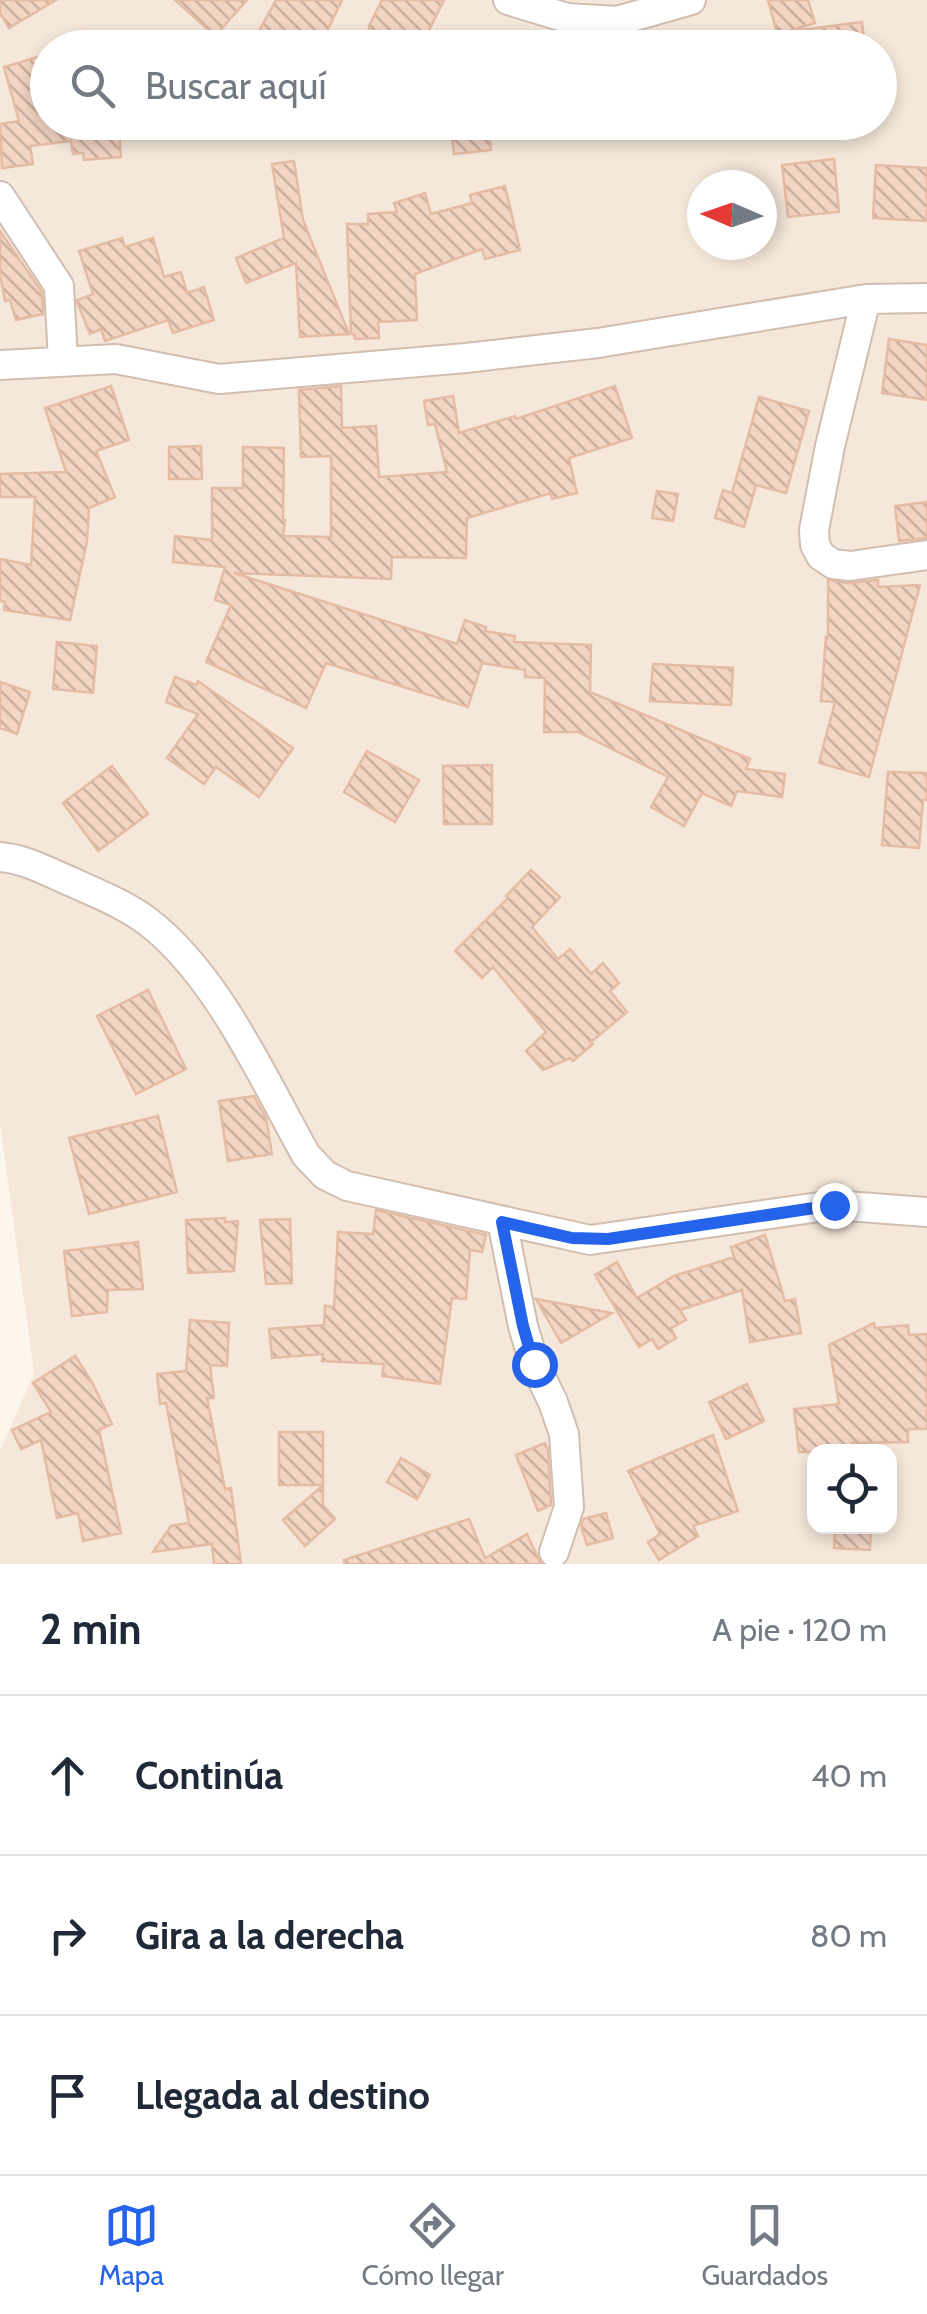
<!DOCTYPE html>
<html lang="es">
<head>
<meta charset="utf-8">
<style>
	:root { --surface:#fff; --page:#f2f2f3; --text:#1f2937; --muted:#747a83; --line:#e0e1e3; --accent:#2563eb }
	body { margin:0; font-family:Cabin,sans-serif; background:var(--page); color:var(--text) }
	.controls { position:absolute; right:30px; bottom:30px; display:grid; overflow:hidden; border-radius:20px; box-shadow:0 5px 15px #0003 }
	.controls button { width:90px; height:90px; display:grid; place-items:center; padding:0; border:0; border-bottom:2px solid var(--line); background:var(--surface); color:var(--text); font:50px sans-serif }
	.compass { position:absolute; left:687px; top:170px; width:90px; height:90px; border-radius:50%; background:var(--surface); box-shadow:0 5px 15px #0003; rotate:272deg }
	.stop { position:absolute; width:30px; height:30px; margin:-22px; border:8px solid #2563eb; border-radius:50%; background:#fff }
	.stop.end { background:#2563eb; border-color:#fff; box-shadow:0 2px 10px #0008 }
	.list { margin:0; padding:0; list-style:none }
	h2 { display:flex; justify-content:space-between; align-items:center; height:130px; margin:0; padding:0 40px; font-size:42px }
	h2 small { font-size:32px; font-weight:400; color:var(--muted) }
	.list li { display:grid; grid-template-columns:65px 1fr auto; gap:30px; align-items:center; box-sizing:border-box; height:160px; padding:0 40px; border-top:2px solid var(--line) }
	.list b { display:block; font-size:38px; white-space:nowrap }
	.list em { font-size:32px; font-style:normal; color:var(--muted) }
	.icon { flex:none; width:55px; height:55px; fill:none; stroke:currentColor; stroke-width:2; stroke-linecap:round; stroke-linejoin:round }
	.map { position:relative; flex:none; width:927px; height:1564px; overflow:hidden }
	.search { position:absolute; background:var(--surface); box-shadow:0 5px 15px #0003; left:30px; right:30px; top:30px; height:110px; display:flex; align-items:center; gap:25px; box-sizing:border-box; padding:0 35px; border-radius:55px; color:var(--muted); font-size:38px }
	.sheet { height:610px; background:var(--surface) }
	nav { display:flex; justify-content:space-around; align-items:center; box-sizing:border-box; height:140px; border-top:2px solid var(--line); background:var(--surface); font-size:28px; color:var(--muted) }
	nav a { display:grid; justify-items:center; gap:5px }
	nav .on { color:var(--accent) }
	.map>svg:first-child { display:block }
</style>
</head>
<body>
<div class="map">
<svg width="927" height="1564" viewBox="0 0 927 1564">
	<defs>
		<pattern id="building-back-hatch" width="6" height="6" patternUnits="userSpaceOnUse" patternTransform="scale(2.5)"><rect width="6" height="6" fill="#f3d5c3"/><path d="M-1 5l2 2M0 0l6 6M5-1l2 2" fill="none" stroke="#cab0a1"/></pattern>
	</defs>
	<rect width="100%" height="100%" fill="#fdf6ec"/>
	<path fill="#f5e8da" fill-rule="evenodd" d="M 0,0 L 927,0 L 927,1564 L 0,1564 L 0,1451 L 34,1373 L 0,1124 ZM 48,48 L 880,48 L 880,122 L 48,122 ZM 702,185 L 762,185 L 762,245 L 702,245 ZM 814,1452 L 890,1452 L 890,1526 L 814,1526 Z"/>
	<path fill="url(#building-back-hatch)" stroke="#e6bba3" stroke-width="2.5" d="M 0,0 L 56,0 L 9,28 L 0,13 Z
		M 175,0 L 247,0 L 215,36 Z
		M 276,0 L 342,0 L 319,48 L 250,48 Z
		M 382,0 L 444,0 L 420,48 L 369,48 L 369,26 Z
		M 768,0 L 808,0 L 815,23 L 786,32 L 862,22 L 865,48 L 768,48 L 767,34 L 777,33 Z
		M 48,54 L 48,122 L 118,122 L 121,157 L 84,160 L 83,153 L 73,154 L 71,141 L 30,146 L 33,164 L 2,168 L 0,124 L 19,121 L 4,67 Z
		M 488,124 L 491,150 L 454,154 L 451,128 Z
		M 834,159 L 839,212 L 788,217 L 782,165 Z
		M 294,161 L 303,220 L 349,334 L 300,337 L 296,263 L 246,283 L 236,258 L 284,238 L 272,164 Z
		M 876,165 L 927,168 L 927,221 L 873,218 Z
		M 505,186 L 520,250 L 485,259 L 482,249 L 415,274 L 417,320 L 378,322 L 379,338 L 355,339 L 354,334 L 351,334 L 347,224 L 368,224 L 368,214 L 397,212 L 394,203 L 425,193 L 431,214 L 472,203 L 470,195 Z
		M 0,231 L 42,292 L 43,314 L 16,320 L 10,300 L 5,301 L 0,275 Z
		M 122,238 L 125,247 L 153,238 L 164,277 L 181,272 L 187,293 L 204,287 L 214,320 L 173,333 L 168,320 L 105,341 L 101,329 L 90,334 L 77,302 L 77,300 L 93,294 L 79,251 Z
		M 889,339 L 927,345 L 927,400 L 882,393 Z
		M 111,386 L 129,440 L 96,451 L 115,497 L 89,508 L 87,541 L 70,620 L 4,610 L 5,602 L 0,601 L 0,559 L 31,565 L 35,497 L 0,497 L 0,474 L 66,472 L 45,408 Z
		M 341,386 L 342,428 L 376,426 L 379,477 L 447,472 L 435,424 L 428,425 L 424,401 L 453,396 L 459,433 L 515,416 L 516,419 L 615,386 L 632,438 L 569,458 L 577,493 L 552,499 L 551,493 L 467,518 L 466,558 L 392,557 L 391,579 L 234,573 L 457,644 L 465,620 L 486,627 L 485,631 L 515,636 L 514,642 L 591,645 L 590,692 L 750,759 L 746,769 L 785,774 L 782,797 L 737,791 L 731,806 L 702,793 L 684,826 L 651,807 L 668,777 L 578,732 L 544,732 L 545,678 L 525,677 L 525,670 L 482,663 L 468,707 L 326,663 L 306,708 L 206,662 L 231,605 L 215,600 L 225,567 L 173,562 L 175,536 L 212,540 L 212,488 L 243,488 L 243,447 L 284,448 L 283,519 L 285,520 L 283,536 L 331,537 L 331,456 L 301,457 L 299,390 Z
		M 759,397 L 809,411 L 786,493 L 756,485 L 744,527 L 715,518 L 723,490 L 732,493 Z
		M 201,446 L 202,479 L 169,479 L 169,447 Z
		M 657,491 L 678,494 L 673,521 L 652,518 Z
		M 927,502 L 927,538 L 899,541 L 895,506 Z
		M 828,580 L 848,583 L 878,580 L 878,587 L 920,585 L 869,777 L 819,763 L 835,702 L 821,701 L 826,637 L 828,638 Z
		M 57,642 L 97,646 L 93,693 L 53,689 Z
		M 653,664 L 733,668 L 731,705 L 650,701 Z
		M 175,677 L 196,685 L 198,681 L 293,748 L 259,797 L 216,767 L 204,784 L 167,758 L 198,714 L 166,702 Z
		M 0,682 L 30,692 L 17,734 L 0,728 Z
		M 367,751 L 419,780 L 395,822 L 344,792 Z
		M 492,765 L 492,824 L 444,824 L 443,766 Z
		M 112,766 L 148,814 L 98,851 L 63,803 Z
		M 888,772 L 927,773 L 927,800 L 923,800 L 919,848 L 882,845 Z
		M 531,870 L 560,897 L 532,927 L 558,959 L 570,949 L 591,974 L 603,963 L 619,983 L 610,991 L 627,1012 L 591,1042 L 593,1044 L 573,1061 L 570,1058 L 543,1070 L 526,1051 L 546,1032 L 493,967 L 482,978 L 455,951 L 508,898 L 506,896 Z
		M 148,990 L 186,1069 L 136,1094 L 97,1016 Z
		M 254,1096 L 266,1118 L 272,1154 L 228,1161 L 219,1101 Z
		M 158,1116 L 177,1192 L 89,1214 L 69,1138 Z
		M 376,1210 L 486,1235 L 482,1252 L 470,1250 L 466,1299 L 452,1298 L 440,1384 L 382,1376 L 384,1364 L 322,1361 L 323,1354 L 272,1358 L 269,1329 L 324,1325 L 325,1306 L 334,1307 L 338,1232 L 373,1234 Z
		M 225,1218 L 225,1222 L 238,1221 L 234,1271 L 188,1273 L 186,1220 Z
		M 290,1219 L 292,1283 L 266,1284 L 260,1220 Z
		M 765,1235 L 785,1301 L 795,1299 L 801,1333 L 750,1342 L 742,1290 L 680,1310 L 686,1320 L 671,1328 L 676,1338 L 658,1349 L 652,1339 L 639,1347 L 595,1275 L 617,1262 L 637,1298 L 674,1276 L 734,1257 L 731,1247 Z
		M 138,1242 L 143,1289 L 108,1290 L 107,1312 L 72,1316 L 64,1251 Z
		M 536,1299 L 612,1313 L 561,1343 Z
		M 190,1320 L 229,1323 L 227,1366 L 210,1365 L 214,1398 L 207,1398 L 225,1489 L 231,1488 L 241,1564 L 214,1564 L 212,1544 L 153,1552 L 171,1526 L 189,1523 L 166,1403 L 160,1404 L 157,1374 L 186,1371 Z
		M 874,1323 L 875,1328 L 908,1325 L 909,1335 L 927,1334 L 927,1429 L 908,1429 L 908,1442 L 852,1443 L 856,1452 L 799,1452 L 794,1409 L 839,1404 L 829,1345 Z
		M 75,1356 L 92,1382 L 112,1424 L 99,1430 L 121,1533 L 83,1541 L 78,1513 L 57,1518 L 41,1440 L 21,1449 L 12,1430 L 51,1412 L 33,1383 Z
		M 747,1384 L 764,1421 L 726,1439 L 709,1402 Z
		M 279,1432 L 323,1432 L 323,1485 L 279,1485 Z
		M 713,1435 L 738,1511 L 693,1526 L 698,1536 L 659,1560 L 648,1542 L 660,1534 L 628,1471 Z
		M 545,1443 L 548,1450 L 551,1505 L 538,1511 L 516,1455 Z
		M 401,1458 L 430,1475 L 417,1499 L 387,1482 Z
		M 323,1485 L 323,1505 L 335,1519 L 305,1546 L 283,1520 Z
		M 606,1513 L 613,1538 L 587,1545 L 581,1526 L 583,1519 Z
		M 469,1519 L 485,1558 L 527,1534 L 541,1564 L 345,1564 L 344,1560 Z
		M 835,1526 L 871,1526 L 870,1550 L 834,1548 Z"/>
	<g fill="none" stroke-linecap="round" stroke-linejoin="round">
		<g stroke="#d1beb0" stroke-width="32">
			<path id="street" d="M 508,0 L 567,18 L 617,21 L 691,0
				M 0,196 L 59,286 L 63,361
				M 866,299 L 830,446 L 814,530 L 815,545 L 821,556 L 833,564 L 850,566 L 927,555
				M 0,365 L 116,359 L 219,379 L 466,358 L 598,343 L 866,299 L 927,298
				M 0,857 C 26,859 48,872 72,882 C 98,894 124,904 147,921 C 217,974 264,1080 306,1155 L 325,1175 L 347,1186 L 590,1240 L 833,1205 L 927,1212
				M 502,1221 L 523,1326 L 534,1363 L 553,1402 L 564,1434 L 569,1507 L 554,1552"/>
		</g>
		<use href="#street" stroke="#fff" stroke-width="28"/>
	</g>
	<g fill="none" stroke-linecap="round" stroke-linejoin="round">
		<path stroke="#2563eb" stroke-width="12" d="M 534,1364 L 523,1326 L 502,1222 L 572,1238 L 608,1239 L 834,1205"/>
	</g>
</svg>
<div class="controls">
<button><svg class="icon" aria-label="locate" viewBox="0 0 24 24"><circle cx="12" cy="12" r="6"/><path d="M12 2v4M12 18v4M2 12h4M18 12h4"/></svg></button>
</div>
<svg class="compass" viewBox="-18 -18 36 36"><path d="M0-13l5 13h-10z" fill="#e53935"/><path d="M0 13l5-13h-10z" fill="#747a83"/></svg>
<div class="stop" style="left:534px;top:1364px"></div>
<div class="stop end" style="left:834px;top:1205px"></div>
<div class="search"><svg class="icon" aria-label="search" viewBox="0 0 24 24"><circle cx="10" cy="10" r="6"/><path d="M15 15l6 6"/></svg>Buscar aquí</div>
</div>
<section class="sheet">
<h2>2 min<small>A pie · 120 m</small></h2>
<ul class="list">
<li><svg class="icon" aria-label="ahead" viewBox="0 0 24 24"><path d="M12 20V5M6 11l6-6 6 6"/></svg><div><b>Continúa</b></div><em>40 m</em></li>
<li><svg class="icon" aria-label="right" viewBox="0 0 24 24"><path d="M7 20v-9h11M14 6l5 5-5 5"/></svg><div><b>Gira a la derecha</b></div><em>80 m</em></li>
<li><svg class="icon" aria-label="arrive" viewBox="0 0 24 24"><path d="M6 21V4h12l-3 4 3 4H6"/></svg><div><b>Llegada al destino</b></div></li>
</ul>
</section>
<nav>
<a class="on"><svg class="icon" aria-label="map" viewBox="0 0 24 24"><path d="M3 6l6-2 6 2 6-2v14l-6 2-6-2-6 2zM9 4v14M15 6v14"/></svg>Mapa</a>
<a><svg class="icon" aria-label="directions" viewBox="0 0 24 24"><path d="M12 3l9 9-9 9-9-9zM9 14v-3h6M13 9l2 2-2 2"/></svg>Cómo llegar</a>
<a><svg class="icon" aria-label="saved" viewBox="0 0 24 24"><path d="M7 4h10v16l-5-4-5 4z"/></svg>Guardados</a>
</nav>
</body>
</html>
